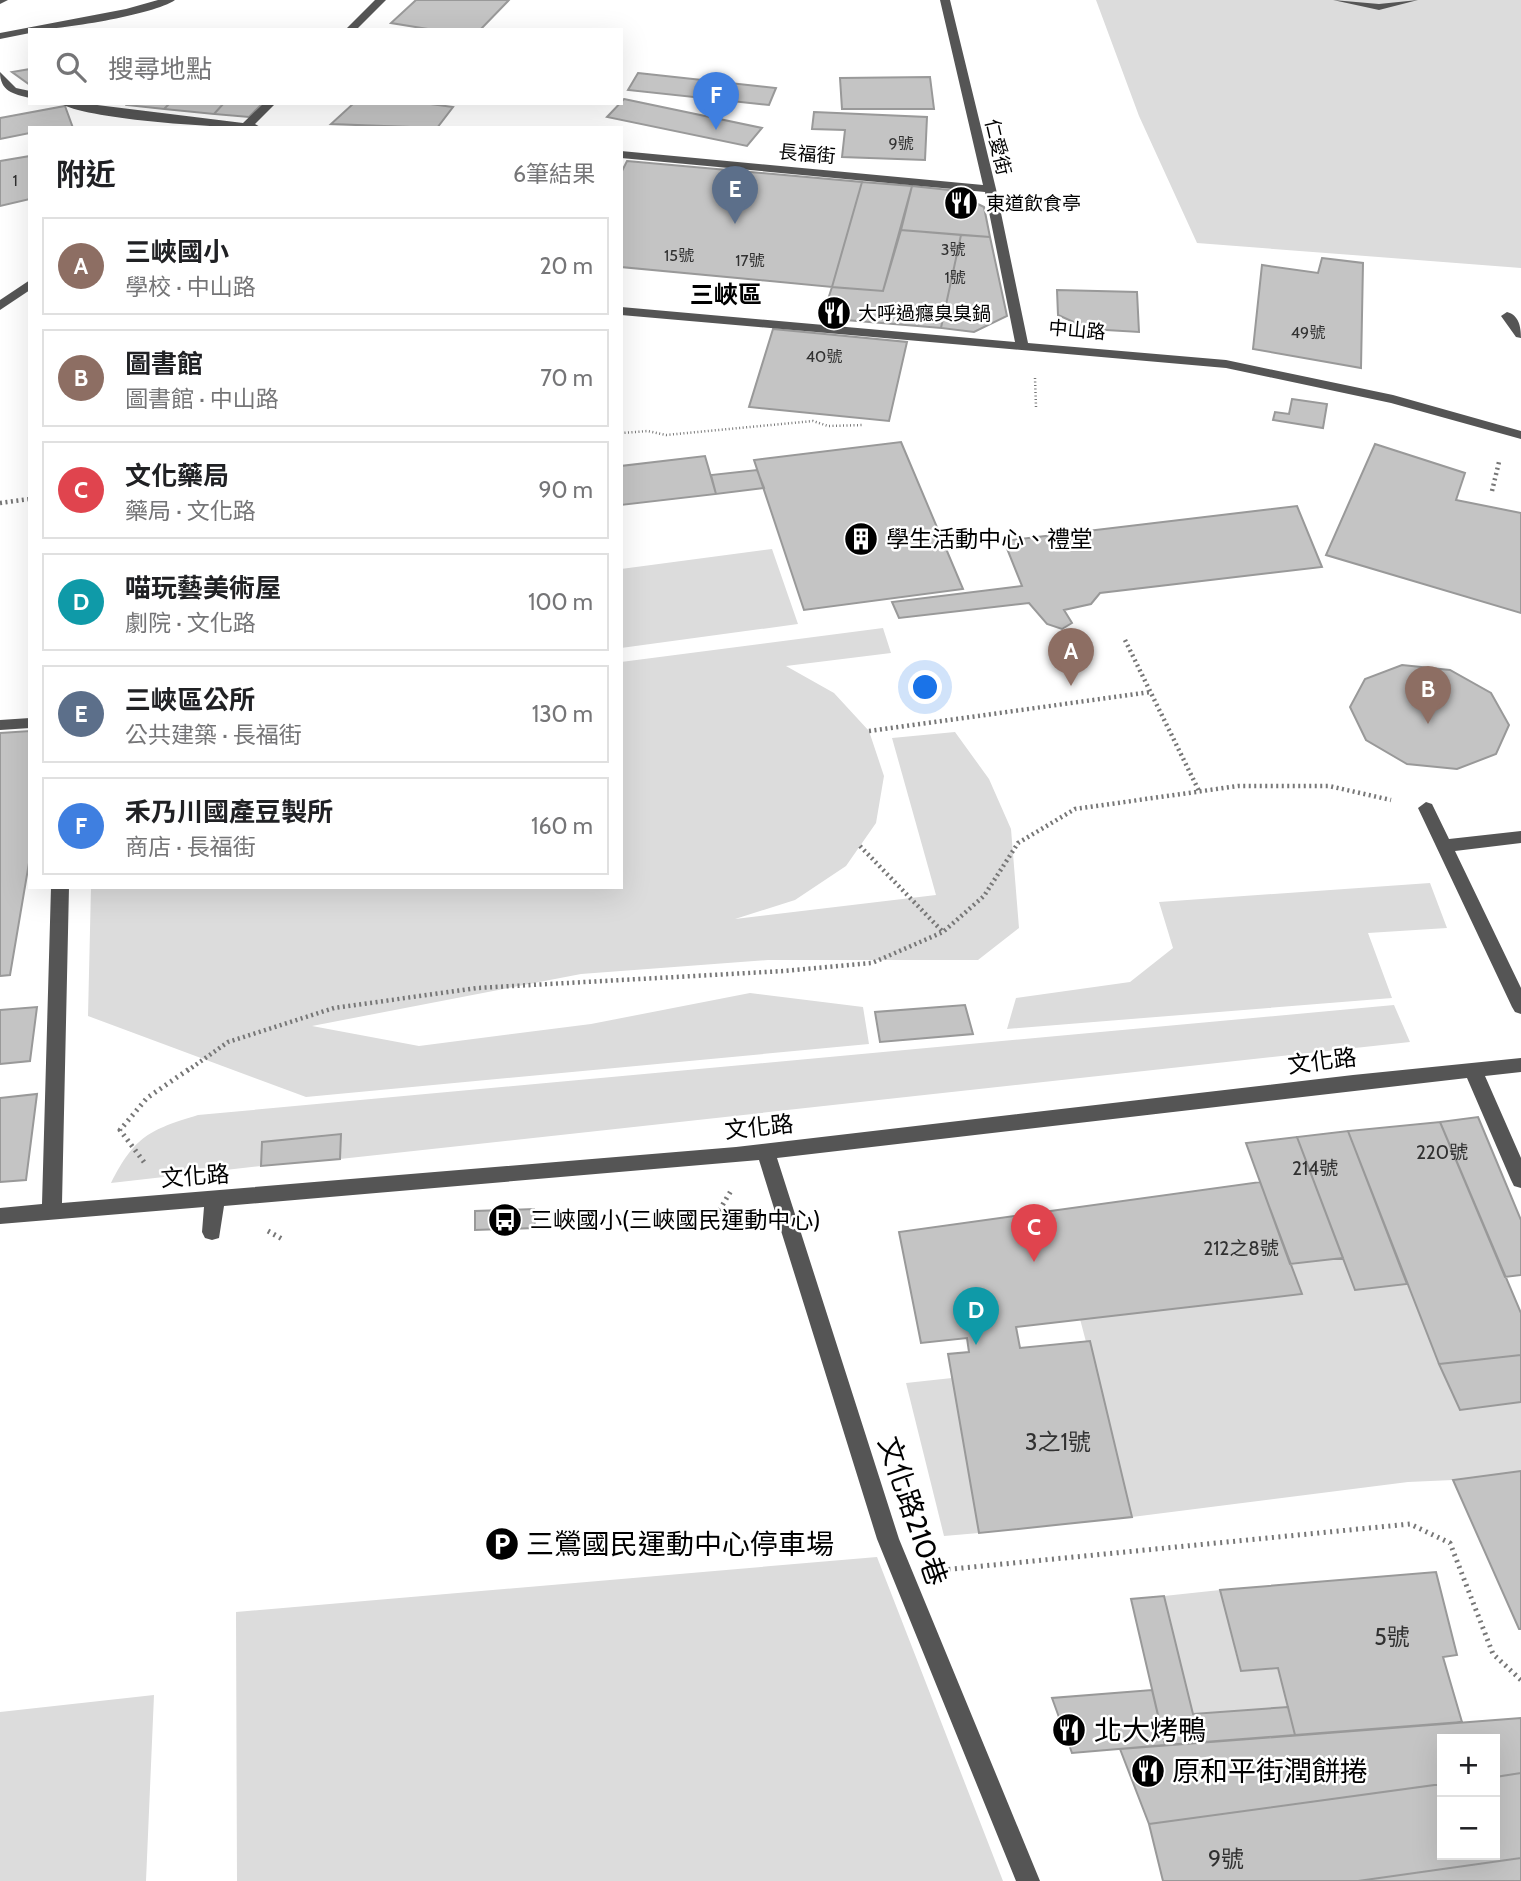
<!DOCTYPE html>
<html lang="zh-TW">
<head>
<meta charset="utf-8">
<style>
	:root { --surface:#fff; --page:#f6f6f6; --text:#202124; --muted:#757577; --line:#e0e0e0; --accent:#000 }
	body { margin:0; font-family:Cabin,"Noto Sans TC",sans-serif; background:var(--page); color:var(--text) }
	.controls { position:absolute; right:21px; bottom:21px; display:grid; overflow:hidden; border-radius:0px; box-shadow:0 7px 28px #0002 }
	.controls button { width:63px; height:63px; display:grid; place-items:center; padding:0; border:0; border-bottom:2px solid var(--line); background:var(--surface); color:var(--text); font:35px sans-serif }
	.you { position:absolute; left:926px; top:688px; width:24px; height:24px; margin:-18px; border:5px solid #fff; border-radius:50%; background:#1a73e8; box-shadow:0 0 0 10px #1a73e833 }
	.badge { display:grid; place-items:center; width:46px; height:46px; border-radius:50%; background:var(--accent); color:#fff; font-size:23px; font-weight:700 }
	.pin { position:absolute; translate:-50% -58px; filter:drop-shadow(0 2px 4px #0008) }
	.pin::after { content:''; position:absolute; top:37px; width:24px; height:21px; background:inherit; clip-path:polygon(0 0,100% 0,50% 100%) }
	.list { margin:0; padding:0; list-style:none }
	h2 { display:flex; justify-content:space-between; align-items:center; height:91px; margin:0; padding:0 28px; font-size:30px }
	h2 small { font-size:23px; font-weight:400; color:var(--muted) }
	.list li { display:grid; grid-template-columns:46px 1fr auto; gap:21px; align-items:center; box-sizing:border-box; height:98px; margin:0 14px 14px; padding:0 14px; border:2px solid var(--line); border-radius:0px }
	.list b { display:block; font-size:26px; white-space:nowrap }
	.list p { margin:0; font-size:23px; white-space:nowrap; color:var(--muted) }
	.list em { font-size:23px; font-style:normal; color:var(--muted) }
	.icon { flex:none; width:38px; height:38px; fill:none; stroke:currentColor; stroke-width:2; stroke-linecap:round; stroke-linejoin:round }
	.map { position:relative; flex:none; width:1521px; height:1881px; overflow:hidden }
	.search { position:absolute; background:var(--surface); box-shadow:0 7px 28px #0002; left:28px; top:28px; width:595px; height:77px; display:flex; align-items:center; gap:18px; box-sizing:border-box; padding:0 24px; border-radius:0px; color:var(--muted); font-size:26px }
	.panel { position:absolute; background:var(--surface); box-shadow:0 7px 28px #0002; left:28px; top:126px; width:595px; height:763px; border-radius:0px }
	.map>svg:first-child { display:block }
</style>
</head>
<body>
<div class="map">
<svg width="1521" height="1881" viewBox="0 0 1521 1881">
	<rect width="100%" height="100%" fill="#fff"/>
	<path fill="#dcdcdc" d="M 1096,0 L 1521,0 L 1521,268 L 1197,243 L 1139,116 Z
		M 772,549 L 798,624 L 621,648 L 621,569 Z
		M 883,628 L 891,653 L 786,666 L 834,693 L 869,731 L 884,776 L 876,823 L 846,866 L 795,900 L 735,919 L 936,895 L 892,738 L 955,732 L 989,779 L 1011,829 L 1019,928 L 978,960 L 768,960 L 581,974 L 312,1026 L 419,1046 L 591,1024 L 750,993 L 863,1007 L 869,1044 L 306,1097 L 88,1016 L 91,887 L 621,887 L 621,662 Z
		M 1430,883 L 1447,928 L 1368,933 L 1392,998 L 1007,1029 L 1016,998 L 1130,982 L 1173,948 L 1159,902 Z
		M 1394,1005 L 1410,1042 L 340,1159 L 341,1135 L 261,1166 L 111,1183 C 135,1136 149,1130 198,1115 Z
		M 1343,1258 L 1355,1290 L 1407,1284 L 1460,1410 L 1521,1402 L 1521,1471 L 1453,1480 L 1408,1482 L 1132,1517 L 1080,1319 L 1290,1264 Z
		M 952,1378 L 979,1533 L 944,1536 L 906,1383 Z
		M 877,1557 L 1003,1881 L 237,1881 L 236,1612 Z
		M 1220,1590 L 1240,1670 L 1278,1668 L 1288,1707 L 1193,1714 L 1164,1596 Z
		M 154,1695 L 146,1881 L 0,1881 L 0,1712 Z"/>
	<path fill="#c4c4c4" stroke="#999" stroke-width="2" d="M 416,0 L 509,0 L 480,30 L 434,30 L 391,23 Z
		M 30,69 L 30,85 L 12,72 Z
		M 638,73 L 776,88 L 769,105 L 628,90 Z
		M 930,77 L 934,109 L 842,109 L 840,78 Z
		M 624,99 L 762,128 L 747,146 L 607,117 Z
		M 129,103 L 170,103 L 164,109 L 127,105 Z
		M 170,103 L 224,103 L 214,114 L 164,109 Z
		M 224,103 L 263,103 L 249,117 L 214,114 Z
		M 354,103 L 423,103 L 453,107 L 437,128 L 331,124 Z
		M 65,106 L 73,128 L 30,128 L 30,133 L 0,139 L 0,118 Z
		M 814,112 L 927,117 L 925,160 L 842,157 L 845,130 L 812,129 Z
		M 30,156 L 30,199 L 0,206 L 0,161 Z
		M 627,161 L 862,182 L 832,287 L 621,267 L 621,173 Z
		M 862,182 L 912,186 L 883,291 L 832,287 Z
		M 912,186 L 949,190 L 984,207 L 990,237 L 901,230 Z
		M 901,230 L 961,235 L 941,328 L 822,318 L 832,287 L 883,291 Z
		M 961,235 L 990,237 L 1007,316 L 974,332 L 941,328 Z
		M 1322,258 L 1363,263 L 1361,368 L 1253,349 L 1262,265 L 1318,273 Z
		M 1057,290 L 1137,292 L 1139,332 L 1089,329 L 1058,315 Z
		M 773,329 L 907,342 L 889,421 L 749,407 Z
		M 1292,399 L 1327,404 L 1323,428 L 1273,420 L 1275,412 L 1289,414 Z
		M 901,442 L 963,589 L 804,610 L 754,460 Z
		M 1375,444 L 1465,473 L 1456,500 L 1521,513 L 1521,613 L 1326,555 Z
		M 705,456 L 716,494 L 621,505 L 621,466 Z
		M 757,470 L 764,488 L 716,494 L 711,475 Z
		M 1297,506 L 1322,567 L 1100,593 L 1091,604 L 1064,610 L 1072,623 L 1062,629 L 1047,624 L 1029,603 L 899,618 L 892,602 L 1022,586 L 1004,541 Z
		M 1402,665 L 1450,670 L 1491,693 L 1509,725 L 1496,754 L 1457,769 L 1407,764 L 1366,740 L 1350,707 L 1365,679 Z
		M 30,731 L 30,857 L 10,975 L 0,976 L 0,733 Z
		M 965,1005 L 973,1034 L 880,1042 L 875,1012 Z
		M 37,1007 L 30,1061 L 0,1064 L 0,1010 Z
		M 37,1094 L 26,1180 L 0,1182 L 0,1098 Z
		M 1478,1117 L 1521,1220 L 1521,1275 L 1505,1277 L 1440,1122 Z
		M 1440,1122 L 1521,1313 L 1521,1355 L 1439,1364 L 1348,1131 Z
		M 1348,1131 L 1407,1284 L 1355,1290 L 1297,1137 Z
		M 341,1134 L 340,1159 L 261,1166 L 262,1142 Z
		M 1297,1137 L 1343,1258 L 1290,1264 L 1246,1143 Z
		M 1260,1182 L 1302,1294 L 1016,1327 L 1020,1348 L 1090,1341 L 1132,1517 L 979,1533 L 948,1354 L 969,1352 L 967,1338 L 921,1343 L 899,1232 Z
		M 534,1209 L 535,1228 L 475,1230 L 475,1211 Z
		M 1521,1355 L 1521,1402 L 1460,1410 L 1439,1364 Z
		M 1521,1471 L 1521,1629 L 1519,1629 L 1453,1480 Z
		M 1436,1572 L 1457,1655 L 1443,1657 L 1462,1722 L 1295,1735 L 1278,1668 L 1241,1671 L 1220,1590 Z
		M 1164,1596 L 1193,1714 L 1288,1707 L 1295,1735 L 1165,1745 L 1131,1599 Z
		M 1152,1690 L 1165,1745 L 1072,1753 L 1052,1698 Z
		M 1521,1718 L 1521,1773 L 1495,1777 L 1495,1739 L 1442,1739 L 1442,1784 L 1149,1824 L 1120,1749 Z
		M 1521,1773 L 1521,1858 L 1358,1881 L 1163,1881 L 1149,1824 L 1442,1784 L 1442,1855 L 1495,1855 L 1495,1777 Z
		M 1521,1858 L 1521,1881 L 1358,1881 Z"/>
	<g fill="none" stroke-linecap="round" stroke-linejoin="round">
		<path stroke="#777" stroke-width="2.5" stroke-dasharray="1 2.5" stroke-linecap="butt" d="M 1035,378 L 1036,407
			M 621,433 L 648,431 L 666,435 L 813,421 L 828,426 L 864,425"/>
		<path stroke="#777" stroke-width="4.5" stroke-dasharray="2 3.5" stroke-linecap="butt" d="M 1492,491 L 1499,462
			M 0,503 L 30,499
			M 1125,640 L 1199,791
			M 869,731 L 1151,692
			M 860,846 L 943,932
			M 187,1071 L 228,1042 L 334,1008 L 477,988 L 784,971 L 872,963 L 943,932 L 984,896 L 1018,843 L 1075,809 L 1238,786 L 1329,786 L 1391,800"/>
		<path stroke="#777" stroke-width="5" stroke-dasharray="2 4.5" stroke-linecap="butt" d="M 144,1162 L 120,1130 L 147,1098 L 189,1069
			M 716,1216 L 732,1189
			M 268,1231 L 282,1239
			M 942,1570 L 1410,1524 L 1450,1543 L 1493,1654 L 1521,1680"/>
		<path fill="#555" fill-rule="evenodd" d="M 0,0 L 8,0 L 0,4 Z
			M 158,0 L 175,0 C 154,15 58,30 30,30 L 30,33 L 0,39 L 0,33 L 126,9 Z
			M 375,0 L 386,0 L 356,30 L 345,30 Z
			M 940,0 L 950,0 L 996,189 L 1028,343 L 1226,360 L 1393,395 L 1521,431 L 1521,439 L 1391,403 L 1226,368 L 621,315 L 621,307 L 1015,342 L 985,192 L 621,158 L 621,151 L 983,185 Z
			M 1333,0 L 1379,4 L 1418,0 L 1379,10 Z
			M 0,72 L 16,88 L 30,91 L 30,98 C 13,94 0,91 0,72 Z
			M 60,103 L 81,103 L 243,123 L 264,103 L 276,103 L 255,124 L 262,128 C 225,128 85,120 60,103 Z
			M 30,280 L 30,290 L 0,310 L 0,300 Z
			M 1507,312 C 1519,315 1521,327 1521,338 L 1516,337 L 1501,316 Z
			M 30,718 L 30,728 L 0,730 L 0,720 Z
			M 1426,802 L 1432,804 L 1449,839 L 1521,831 L 1521,843 L 1455,851 L 1521,988 L 1521,1014 L 1515,1012 L 1512,1007 L 1418,808 Z
			M 51,887 L 69,887 L 62,1203 L 736,1147 L 1353,1075 L 1521,1058 L 1521,1072 L 1485,1076 L 1521,1158 L 1521,1188 L 1514,1186 L 1511,1180 L 1467,1078 L 777,1158 L 899,1539 L 1040,1881 L 1016,1881 L 877,1539 L 759,1160 L 224,1206 L 219,1238 L 212,1240 L 205,1238 L 202,1232 L 204,1207 L 0,1224 L 0,1208 L 42,1204 Z"/>
	</g>
	<defs>
		<g id="restaurant-disc" transform="scale(1.75)"><circle r="9.5" fill="#000" stroke="#fff"/><path d="M-5-6h1v4h1v-4h1v4h1v-4h1v5L-1.5 .5V6h-2V.5L-5-1ZM5-6V6H3V1.5H1.5Q1.5-4 5-6Z" fill="#fff"/></g>
		<g id="building-disc" transform="scale(1.75)"><circle r="9.5" fill="#000" stroke="#fff"/><path d="M-4-6H4V6H1V3H-1V6H-4ZM-2.5-4.3h1.7v1.8h-1.7ZM.8-4.3h1.7v1.8H.8ZM-2.5-1h1.7V.8h-1.7ZM.8-1h1.7V.8H.8Z" fill="#fff"/></g>
		<g id="bus-disc" transform="scale(1.75)"><circle r="9.5" fill="#000" stroke="#fff"/><path d="M-5-6H5V4H4V6H2V4H-2V6H-4V4H-5ZM-3.5-4V0h7V-4ZM-3.5 1.2v1.5H-2V1.2ZM2 1.2v1.5H3.5V1.2Z" fill="#fff"/></g>
		<g id="parking-disc" transform="scale(1.75)"><circle r="9.5" fill="#000" stroke="#fff"/><path d="M-3.5-5.5H1a3.5 3.5 0 0 1 0 7H-1V5.5H-3.5ZM-1-3.4V-.6H.8a1.4 1.4 0 0 0 0-2.8Z" fill="#fff"/></g>
	</defs>
	<g fill-rule="evenodd">
		<use href="#restaurant-disc" x="961" y="203"/>
		<use href="#restaurant-disc" x="834" y="313"/>
		<use href="#building-disc" x="861" y="539"/>
		<use href="#bus-disc" x="505" y="1220"/>
		<use href="#parking-disc" x="502" y="1544"/>
		<use href="#restaurant-disc" x="1069" y="1730"/>
		<use href="#restaurant-disc" x="1148" y="1771"/>
	</g>
	<g text-anchor="middle" dominant-baseline="central" stroke-width="5" stroke-linejoin="round" paint-order="stroke">
		<g font-size="16" fill="#313131">
			<text x="901" y="143">9號</text>
			<text x="15" y="180">1</text>
			<text x="953" y="249">3號</text>
			<text x="679" y="255">15號</text>
			<text x="750" y="260">17號</text>
			<text x="955" y="277">1號</text>
			<text x="1308" y="332">49號</text>
			<text x="824" y="356">40號</text>
		</g>
		<g font-size="19" fill="#000" stroke="#fff">
			<text transform="translate(998 147) rotate(77)">仁愛街</text>
			<text transform="translate(807 154) rotate(5)">長福街</text>
			<text transform="translate(1077 330) rotate(5)">中山路</text>
		</g>
		<g font-size="19" fill="#000" stroke="#fff" text-anchor="start">
			<text x="986" y="203">東道飲食亭</text>
			<text x="858" y="313">大呼過癮臭臭鍋</text>
		</g>
		<g font-size="19" fill="#313131">
			<text x="1442" y="1152">220號</text>
			<text x="1315" y="1168">214號</text>
			<text x="1241" y="1248">212之8號</text>
		</g>
		<g font-size="23" fill="#000" stroke="#fff" text-anchor="start">
			<text x="886" y="539">學生活動中心、禮堂</text>
			<text x="530" y="1220">三峽國小(三峽國民運動中心)</text>
		</g>
		<g font-size="23" fill="#000" stroke="#fff">
			<text transform="translate(1322 1061) rotate(-7)">文化路</text>
			<text transform="translate(759 1127) rotate(-6)">文化路</text>
			<text transform="translate(195 1176) rotate(-4)">文化路</text>
		</g>
		<g font-size="23" fill="#313131">
			<text x="1058" y="1442">3之1號</text>
			<text x="1392" y="1637">5號</text>
			<text x="1226" y="1859">9號</text>
		</g>
		<g font-size="24" font-weight="bold" fill="#000" stroke="#fff">
			<text x="726" y="294">三峽區</text>
		</g>
		<g font-size="28" fill="#000" stroke="#fff">
			<text transform="translate(913 1511) rotate(71)">文化路210巷</text>
		</g>
		<g font-size="28" fill="#000" stroke="#fff" text-anchor="start">
			<text x="526" y="1544">三鶯國民運動中心停車場</text>
			<text x="1094" y="1730">北大烤鴨</text>
			<text x="1172" y="1771">原和平街潤餅捲</text>
		</g>
	</g>
</svg>
<div class="controls">
<button>+</button>
<button>−</button>
</div>
<div class="you"></div>
<div class="pin badge" style="left:1071px;top:686px;background:#8d6e63">A</div>
<div class="pin badge" style="left:1428px;top:724px;background:#8d6e63">B</div>
<div class="pin badge" style="left:1034px;top:1262px;background:#e0444e">C</div>
<div class="pin badge" style="left:976px;top:1345px;background:#0f9aa8">D</div>
<div class="pin badge" style="left:735px;top:224px;background:#5c6f8a">E</div>
<div class="pin badge" style="left:716px;top:130px;background:#3f7fe0">F</div>
<div class="search"><svg class="icon" aria-label="search" viewBox="0 0 24 24"><circle cx="10" cy="10" r="6"/><path d="M15 15l6 6"/></svg>搜尋地點</div>
<section class="panel">
<h2>附近<small>6筆結果</small></h2>
<ul class="list">
<li><span class="badge" style="background:#8d6e63">A</span><div><b>三峽國小</b><p>學校 · 中山路</p></div><em>20 m</em></li>
<li><span class="badge" style="background:#8d6e63">B</span><div><b>圖書館</b><p>圖書館 · 中山路</p></div><em>70 m</em></li>
<li><span class="badge" style="background:#e0444e">C</span><div><b>文化藥局</b><p>藥局 · 文化路</p></div><em>90 m</em></li>
<li><span class="badge" style="background:#0f9aa8">D</span><div><b>喵玩藝美術屋</b><p>劇院 · 文化路</p></div><em>100 m</em></li>
<li><span class="badge" style="background:#5c6f8a">E</span><div><b>三峽區公所</b><p>公共建築 · 長福街</p></div><em>130 m</em></li>
<li><span class="badge" style="background:#3f7fe0">F</span><div><b>禾乃川國產豆製所</b><p>商店 · 長福街</p></div><em>160 m</em></li>
</ul>
</section>
</div>
</body>
</html>
